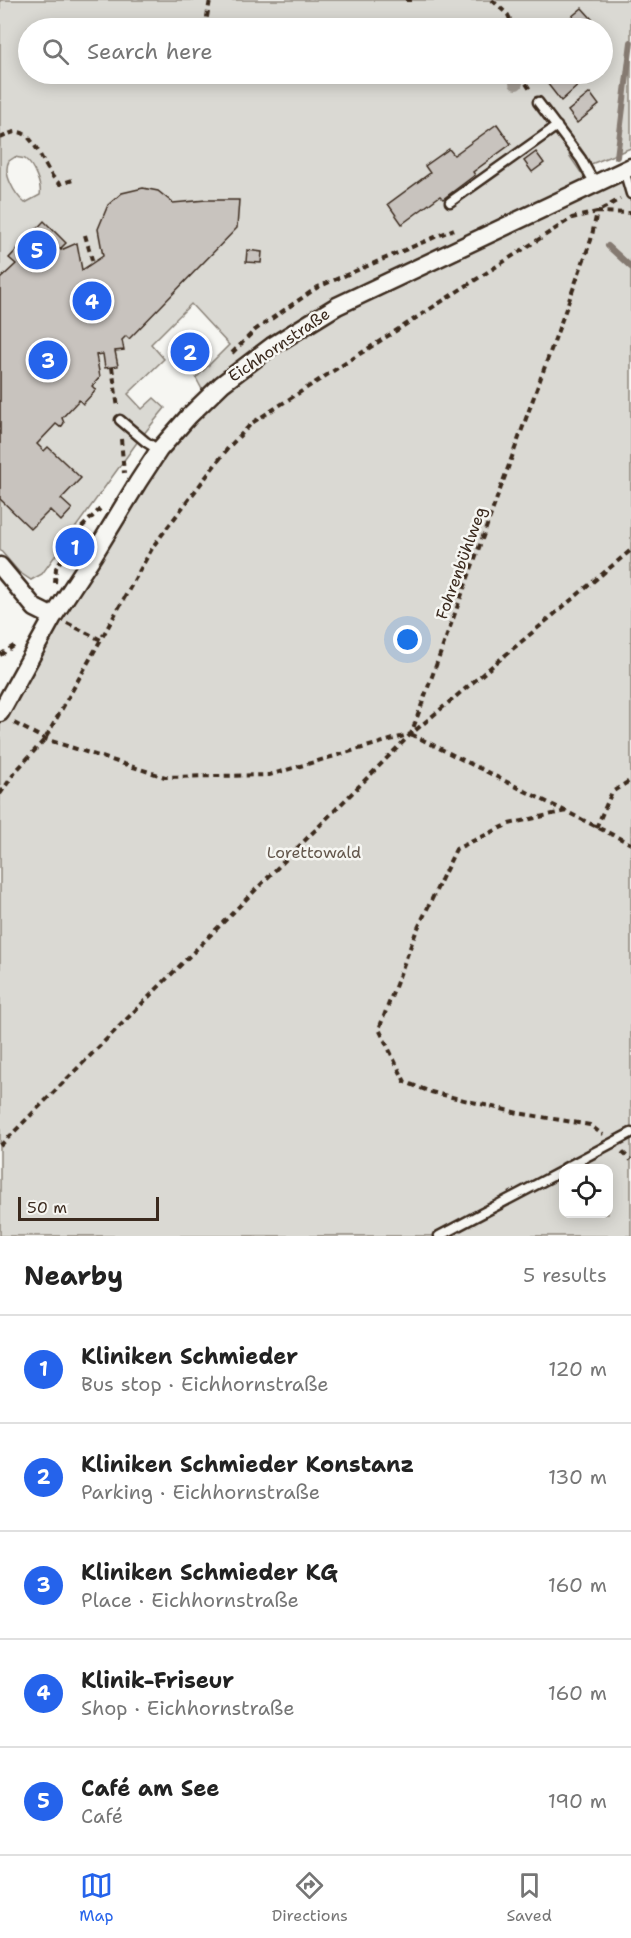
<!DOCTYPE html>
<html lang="en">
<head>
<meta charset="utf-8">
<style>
	:root { --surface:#fff; --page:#f6f6f6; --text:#222; --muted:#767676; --line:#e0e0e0; --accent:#2563eb }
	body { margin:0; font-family:"Shantell Sans",sans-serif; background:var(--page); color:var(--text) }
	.controls { position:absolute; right:18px; bottom:18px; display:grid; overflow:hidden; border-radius:12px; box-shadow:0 3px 15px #0003 }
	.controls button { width:54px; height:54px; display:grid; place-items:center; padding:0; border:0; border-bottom:2px solid var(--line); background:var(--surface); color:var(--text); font:30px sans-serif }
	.scale { position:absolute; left:18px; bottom:15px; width:141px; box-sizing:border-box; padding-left:6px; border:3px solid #3b2a1e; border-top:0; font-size:16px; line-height:21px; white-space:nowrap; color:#3b2a1e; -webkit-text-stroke:4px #f6f6f2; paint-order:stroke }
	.you { position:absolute; left:408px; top:640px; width:21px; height:21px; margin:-15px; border:4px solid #fff; border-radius:50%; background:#1a73e8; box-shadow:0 0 0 9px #1a73e833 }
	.badge { display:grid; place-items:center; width:39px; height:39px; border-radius:50%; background:var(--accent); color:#fff; font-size:20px; font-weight:700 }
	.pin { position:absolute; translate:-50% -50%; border:3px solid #fff; box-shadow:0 2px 6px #0006 }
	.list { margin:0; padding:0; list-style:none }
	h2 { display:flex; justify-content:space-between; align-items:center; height:78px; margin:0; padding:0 24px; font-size:26px }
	h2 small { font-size:20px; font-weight:400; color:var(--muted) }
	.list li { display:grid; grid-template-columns:39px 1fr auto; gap:18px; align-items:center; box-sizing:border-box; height:108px; padding:0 24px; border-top:2px solid var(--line) }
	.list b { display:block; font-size:22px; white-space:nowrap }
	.list p { margin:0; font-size:20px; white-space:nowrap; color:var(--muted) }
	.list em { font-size:20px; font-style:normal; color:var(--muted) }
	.icon { flex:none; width:33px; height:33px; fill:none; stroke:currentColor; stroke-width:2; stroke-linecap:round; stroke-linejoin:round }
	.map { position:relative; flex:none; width:631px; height:1236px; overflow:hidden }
	.search { position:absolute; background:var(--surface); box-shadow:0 3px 15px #0003; left:18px; right:18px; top:18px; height:66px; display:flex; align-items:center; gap:15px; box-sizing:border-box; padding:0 21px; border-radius:33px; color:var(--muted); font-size:22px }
	.sheet { height:618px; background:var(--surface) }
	nav { display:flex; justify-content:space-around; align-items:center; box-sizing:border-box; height:84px; border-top:2px solid var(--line); background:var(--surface); font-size:16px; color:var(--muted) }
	nav a { display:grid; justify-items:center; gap:3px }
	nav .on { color:var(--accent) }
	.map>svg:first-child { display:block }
</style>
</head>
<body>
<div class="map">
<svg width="631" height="1236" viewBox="0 0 631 1236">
	<rect width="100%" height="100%" fill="#f6f6f2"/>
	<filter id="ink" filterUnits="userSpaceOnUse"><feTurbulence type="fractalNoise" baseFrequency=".0167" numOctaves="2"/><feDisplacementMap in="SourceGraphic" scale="12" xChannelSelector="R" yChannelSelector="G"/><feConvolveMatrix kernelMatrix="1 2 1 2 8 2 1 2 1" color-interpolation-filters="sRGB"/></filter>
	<g filter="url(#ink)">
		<path fill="#dad9d3" stroke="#8a8278" stroke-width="1.5" fill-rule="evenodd" d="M 0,0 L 631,0 L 631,148 L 591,164 L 580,147 L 569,155 L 590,186 L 624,170 L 631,194 L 631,1236 L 0,1236 L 0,713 L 138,482 L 207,399 L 196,378 L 229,345 L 191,304 L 151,344 L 164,359 L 128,394 L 142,409 L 154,398 L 165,408 L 138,441 L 42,574 L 31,580 L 19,572 L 0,550 ZM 28,28 L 602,28 L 602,74 L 28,74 ZM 15,157 C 19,158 23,158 25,159 C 34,165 42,186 40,195 L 25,203 C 15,195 2,173 9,161 ZM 564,1168 L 608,1168 L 608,1214 L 564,1214 Z"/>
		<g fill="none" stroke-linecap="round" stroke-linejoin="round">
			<path stroke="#857a71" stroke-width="6" d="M 617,157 L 631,42
				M 608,246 L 631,267"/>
		</g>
		<path fill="#c8c3be" stroke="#3b2a1e" stroke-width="1.5" d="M 582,8 L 600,28 L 558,28 Z
			M 540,74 L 573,74 L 581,83 L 561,101 Z
			M 590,93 L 599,105 L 577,123 L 568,111 Z
			M 497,124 L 511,144 L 473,172 L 475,175 L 443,199 L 440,196 L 402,224 L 388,204 L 430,173 L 425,166 L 449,149 L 454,155 Z
			M 536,152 L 544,163 L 532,172 L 524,161 Z
			M 143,188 L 158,191 L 173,203 L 206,200 L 239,200 L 237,228 L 129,339 L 126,336 L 122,340 L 124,350 L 115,351 L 118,366 L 105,368 L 103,354 L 96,355 L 100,377 L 92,386 L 96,390 L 83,404 L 79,400 L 62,418 L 64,423 L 62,426 L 60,427 L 56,424 L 37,444 L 44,451 L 48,447 L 81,478 L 61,499 L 72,509 L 61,521 L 50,510 L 31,529 L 0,499 L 0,279 L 16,264 L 9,258 L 44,221 L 66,243 L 60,249 L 61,250 L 77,243 L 82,270 L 103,256 L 98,229 L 108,205 L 122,193 Z
			M 247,250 L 262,252 L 261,263 L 246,262 Z"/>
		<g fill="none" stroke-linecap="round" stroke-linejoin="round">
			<g stroke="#3b2a1e" stroke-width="13">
				<path id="service" d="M 538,102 L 581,159 L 595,184
					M 624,170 L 631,194
					M 450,202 L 557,126
					M 120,420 L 146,442 L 159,450
					M 565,1168 L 631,1133
					M 439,1236 L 564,1170"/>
			</g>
			<g stroke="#3b2a1e" stroke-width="21">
				<path id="minor" d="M 0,566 L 35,608 L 53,617
					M 0,713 L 53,617 L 93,556 L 138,482 L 159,450 L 189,416 L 222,384 L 272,346 L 337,306 L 631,167"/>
			</g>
			<path stroke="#3b2a1e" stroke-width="4" stroke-dasharray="6 4.5" stroke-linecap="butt" d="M 406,0 L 412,0
				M 492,0 L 508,15 L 514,28
				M 205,28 L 210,0
				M 522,74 L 523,79 L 531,91
				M 0,138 C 6,136 12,131 18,132 C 36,133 44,173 60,184 L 73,180
				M 85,235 L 93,263
				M 232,353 L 255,330 L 318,287 L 454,229
				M 112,367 L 118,408
				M 121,439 L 124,473
				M 55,583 L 56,568 L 81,528 L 100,509
				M 67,623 L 101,640
				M 0,655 L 17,644
				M 14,723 L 45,739 L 165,777 L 269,775 L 411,734 L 591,240 L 597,212 L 631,213
				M 411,734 L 631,844
				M 0,794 L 16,771 L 45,739 L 154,545 L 228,448 L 252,423 L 572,218 L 597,212 L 620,199
				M 566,811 L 509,824 L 456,849 L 416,932 L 379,1029 L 405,1082 L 431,1092 L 518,1113 L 590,1125 L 603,1135
				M 596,828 L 612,792 L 631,780
				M 0,1146 L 411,734 L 631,550
				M 622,1152 L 631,1160"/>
			<use href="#service" stroke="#f6f6f2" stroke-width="8"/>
			<use href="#minor" stroke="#f6f6f2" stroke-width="16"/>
		</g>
		<circle fill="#a59e96" cx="516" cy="83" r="7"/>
	</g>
	<g text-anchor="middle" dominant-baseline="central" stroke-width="5" stroke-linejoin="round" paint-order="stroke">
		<g font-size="16" fill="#3b2a1e" stroke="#f6f6f2">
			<text transform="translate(279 345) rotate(-34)">Eichhornstraße</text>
			<text transform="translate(461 563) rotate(-70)">Fohrenbühlweg</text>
		</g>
		<g font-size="16" fill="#63564b" stroke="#f6f6f2">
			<text x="314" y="852">Lorettowald</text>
		</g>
	</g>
</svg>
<div class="controls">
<button><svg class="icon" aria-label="locate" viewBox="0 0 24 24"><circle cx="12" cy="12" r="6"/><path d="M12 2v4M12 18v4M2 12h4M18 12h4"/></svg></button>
</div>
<div class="scale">50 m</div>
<div class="you"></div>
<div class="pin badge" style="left:75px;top:547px">1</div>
<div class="pin badge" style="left:190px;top:352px">2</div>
<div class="pin badge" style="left:48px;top:360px">3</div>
<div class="pin badge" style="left:92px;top:301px">4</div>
<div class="pin badge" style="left:37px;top:250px">5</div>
<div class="search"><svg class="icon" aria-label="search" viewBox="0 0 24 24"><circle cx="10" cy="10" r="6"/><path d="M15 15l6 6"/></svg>Search here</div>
</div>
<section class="sheet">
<h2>Nearby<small>5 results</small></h2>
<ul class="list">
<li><span class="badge">1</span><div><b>Kliniken Schmieder</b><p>Bus stop · Eichhornstraße</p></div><em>120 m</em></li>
<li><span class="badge">2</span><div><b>Kliniken Schmieder Konstanz</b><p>Parking · Eichhornstraße</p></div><em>130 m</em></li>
<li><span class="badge">3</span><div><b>Kliniken Schmieder KG</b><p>Place · Eichhornstraße</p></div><em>160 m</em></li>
<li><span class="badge">4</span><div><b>Klinik-Friseur</b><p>Shop · Eichhornstraße</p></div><em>160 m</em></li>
<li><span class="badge">5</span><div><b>Café am See</b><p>Café</p></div><em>190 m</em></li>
</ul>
</section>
<nav>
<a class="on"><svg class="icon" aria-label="map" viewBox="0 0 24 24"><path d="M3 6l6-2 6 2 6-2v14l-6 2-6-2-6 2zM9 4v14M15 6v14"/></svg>Map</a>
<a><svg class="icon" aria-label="directions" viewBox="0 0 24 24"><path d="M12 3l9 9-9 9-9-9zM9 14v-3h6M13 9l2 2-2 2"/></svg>Directions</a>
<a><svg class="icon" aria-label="saved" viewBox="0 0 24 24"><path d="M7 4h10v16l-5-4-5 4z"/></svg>Saved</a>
</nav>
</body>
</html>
